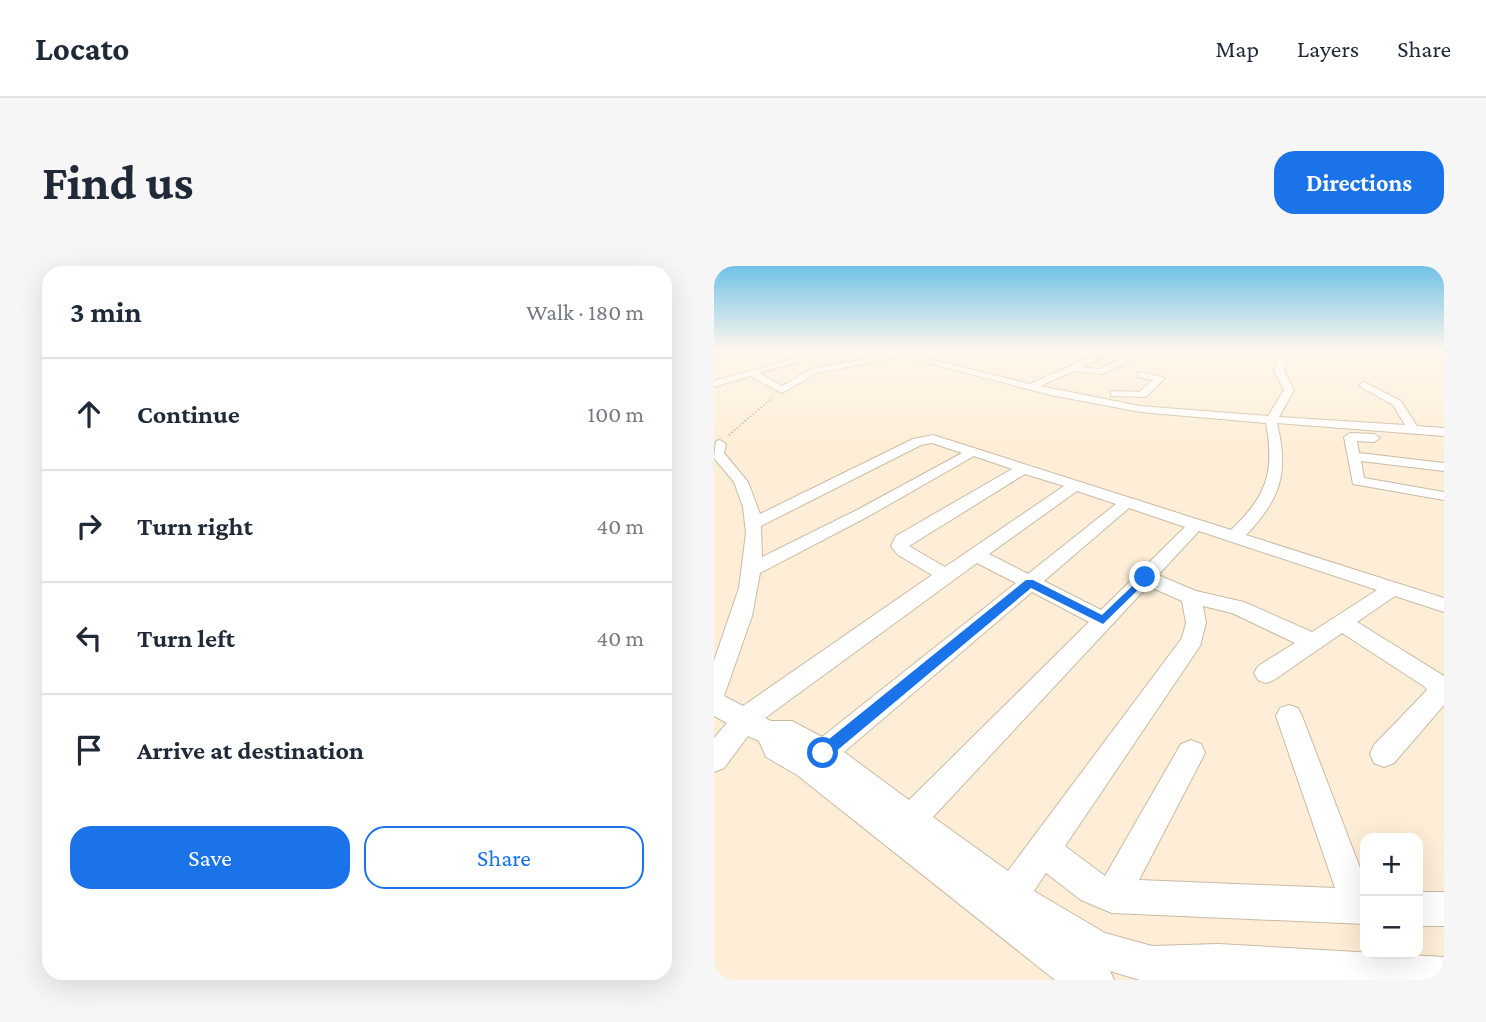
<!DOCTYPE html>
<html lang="en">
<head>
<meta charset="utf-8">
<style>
	:root { --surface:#fff; --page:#f6f6f7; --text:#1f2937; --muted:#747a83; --line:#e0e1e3; --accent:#1a73e8 }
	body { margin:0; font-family:"Crimson Pro",serif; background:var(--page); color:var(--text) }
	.controls { position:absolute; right:21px; bottom:21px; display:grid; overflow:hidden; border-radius:14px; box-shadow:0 7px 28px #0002 }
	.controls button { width:63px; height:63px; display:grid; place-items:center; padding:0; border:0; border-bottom:2px solid var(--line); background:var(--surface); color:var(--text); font:35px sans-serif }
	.stop { position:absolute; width:21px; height:21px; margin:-16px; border:5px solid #1a73e8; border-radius:50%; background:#fff }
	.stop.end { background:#1a73e8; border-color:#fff; box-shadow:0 2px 7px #0008 }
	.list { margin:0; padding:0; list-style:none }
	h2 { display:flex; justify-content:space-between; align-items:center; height:91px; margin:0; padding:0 28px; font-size:30px }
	h2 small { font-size:23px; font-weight:400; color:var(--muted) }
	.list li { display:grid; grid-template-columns:46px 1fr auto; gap:21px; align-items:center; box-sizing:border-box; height:112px; padding:0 28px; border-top:2px solid var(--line) }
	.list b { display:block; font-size:26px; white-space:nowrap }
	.list em { font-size:23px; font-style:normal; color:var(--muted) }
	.actions { display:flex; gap:14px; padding:21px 28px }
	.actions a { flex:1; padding:16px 0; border:2px solid var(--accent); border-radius:21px; text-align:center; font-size:24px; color:var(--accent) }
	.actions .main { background:var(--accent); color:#fff }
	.icon { flex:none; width:38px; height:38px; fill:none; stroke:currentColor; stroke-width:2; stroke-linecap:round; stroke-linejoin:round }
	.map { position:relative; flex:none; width:730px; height:714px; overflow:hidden; border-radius:21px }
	header { display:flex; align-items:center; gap:42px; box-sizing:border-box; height:98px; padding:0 35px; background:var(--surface); border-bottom:2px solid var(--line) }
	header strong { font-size:33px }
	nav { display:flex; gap:38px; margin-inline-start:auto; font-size:24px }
	.intro { display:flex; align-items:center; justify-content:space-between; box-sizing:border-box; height:168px; padding:0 42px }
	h1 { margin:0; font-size:49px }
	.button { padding:18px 32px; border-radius:21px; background:var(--accent); color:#fff; font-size:24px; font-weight:700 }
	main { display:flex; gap:42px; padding:0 42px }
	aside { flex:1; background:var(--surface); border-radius:21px; box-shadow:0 7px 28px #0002 }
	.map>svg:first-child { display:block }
</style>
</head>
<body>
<header>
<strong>Locato</strong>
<nav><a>Map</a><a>Layers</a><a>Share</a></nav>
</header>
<div class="intro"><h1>Find us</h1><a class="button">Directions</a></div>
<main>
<aside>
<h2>3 min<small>Walk · 180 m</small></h2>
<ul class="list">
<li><svg class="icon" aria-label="ahead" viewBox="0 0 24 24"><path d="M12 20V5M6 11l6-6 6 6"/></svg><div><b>Continue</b></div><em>100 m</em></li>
<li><svg class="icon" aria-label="right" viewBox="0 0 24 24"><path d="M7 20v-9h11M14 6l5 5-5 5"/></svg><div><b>Turn right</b></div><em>40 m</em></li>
<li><svg class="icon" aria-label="left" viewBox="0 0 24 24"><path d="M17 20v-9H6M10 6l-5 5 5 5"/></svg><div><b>Turn left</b></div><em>40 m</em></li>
<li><svg class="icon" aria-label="arrive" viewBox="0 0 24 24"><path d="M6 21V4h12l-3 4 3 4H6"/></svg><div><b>Arrive at destination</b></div></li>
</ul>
<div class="actions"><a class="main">Save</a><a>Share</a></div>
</aside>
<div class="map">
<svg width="730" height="714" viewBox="0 0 730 714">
	<rect width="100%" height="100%" fill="#feeed7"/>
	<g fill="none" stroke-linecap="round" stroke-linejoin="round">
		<g stroke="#cabaa4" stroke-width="2">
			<path id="minor" d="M 0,84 L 15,87 L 11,89 L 0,87 Z
				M 93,84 L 108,84 L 77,91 L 73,89 Z
				M 168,84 L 180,84 L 316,118 L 392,84 L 402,84 L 368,101 L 385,103 L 426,85 L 429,89 L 389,108 L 360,105 L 326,120 L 426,140 L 554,150 L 570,124 L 560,105 L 566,84 L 574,84 L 570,105 L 580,124 L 565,151 L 691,159 L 679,139 L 647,121 L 645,119 L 650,116 L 687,135 L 703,160 L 730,162 L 730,170 L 563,157 C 575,206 567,233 532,269 L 730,332 L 730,346 L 681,330 L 643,356 L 730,410 L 730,439 L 680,497 L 670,501 L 660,497 L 656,488 L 660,479 L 713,424 L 711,421 L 628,367 L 560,414 L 552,417 L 544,414 L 540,407 L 544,400 L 581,377 L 518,347 L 489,340 L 492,357 L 486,380 L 351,580 L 391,610 L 467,478 L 477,474 L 487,478 L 491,487 L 425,614 L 621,622 L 562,450 L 566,442 L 575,439 L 584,442 L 588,450 L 651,615 L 651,658 L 398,647 L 367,634 L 332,607 L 320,625 L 391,667 L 438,680 L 504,678 L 730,691 L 730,714 L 426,714 L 396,705 L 400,714 L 341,714 L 83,509 L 52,491 L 45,475 L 34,470 L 10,502 L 0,506 L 0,472 L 13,457 L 0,450 L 0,395 L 25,322 L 32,267 L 29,241 L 20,216 L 0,192 L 2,175 L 6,174 L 12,178 L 10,187 L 34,216 L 46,248 L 199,173 L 219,169 L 517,264 C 553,230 561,206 552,157 L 426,146 L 337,129 L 187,90 L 103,107 L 68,127 L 36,110 L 0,121 L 0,115 L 86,91 L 86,95 L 45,107 L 68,120 L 97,103 L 176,88 ZM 218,177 L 248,187 L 143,244 L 48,291 L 47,260 L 207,179 ZM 260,190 L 298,203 L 182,270 L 177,280 L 184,289 L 218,309 L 29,440 L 10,430 L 38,350 L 46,307 L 155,250 ZM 311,208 L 350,220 L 231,301 L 195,280 ZM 363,225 L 402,238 L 314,308 L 275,288 ZM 415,242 L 471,261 L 387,344 L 330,315 ZM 485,265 L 663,324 L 598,366 L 530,336 L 482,325 L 444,309 ZM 263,297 L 302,317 L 108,471 L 78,455 L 57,455 L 51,452 ZM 434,320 L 468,335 L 472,357 L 468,372 L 294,605 L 219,551 ZM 318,326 L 375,356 L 195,534 L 130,486 Z
				M 427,106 L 451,112 L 432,131 L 397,130 L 397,126 L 401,125 L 425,126 L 439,114 L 424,111 L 424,107 Z
				M 636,167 L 660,168 L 666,172 L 660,176 L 643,175 L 645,187 L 730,197 L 730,205 L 647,195 L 650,212 L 730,226 L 730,234 L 639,218 L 630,171 Z
				M 704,626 L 730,626 L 730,660 L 704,660 Z"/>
		</g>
		<path stroke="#ab9f8e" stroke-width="2" stroke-dasharray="1 2.5" stroke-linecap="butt" d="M 15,169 L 60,130"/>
		<use href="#minor" fill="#fff" fill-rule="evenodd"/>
	</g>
	<linearGradient id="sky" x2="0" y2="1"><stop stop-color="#71c2e7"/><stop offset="0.46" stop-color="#fff7ed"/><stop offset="1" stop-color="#fff7ed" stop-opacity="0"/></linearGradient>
	<rect width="730" height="183" fill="url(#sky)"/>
	<path fill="#1a73e8" d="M 431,308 L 435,309 L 435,313 L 389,358 L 317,322 L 114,492 L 104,492 L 102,487 L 104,482 L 312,314 L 319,314 L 388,349 Z"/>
</svg>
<div class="controls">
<button>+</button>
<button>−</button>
</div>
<div class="stop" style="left:109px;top:487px"></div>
<div class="stop end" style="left:431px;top:311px"></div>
</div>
</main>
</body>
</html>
